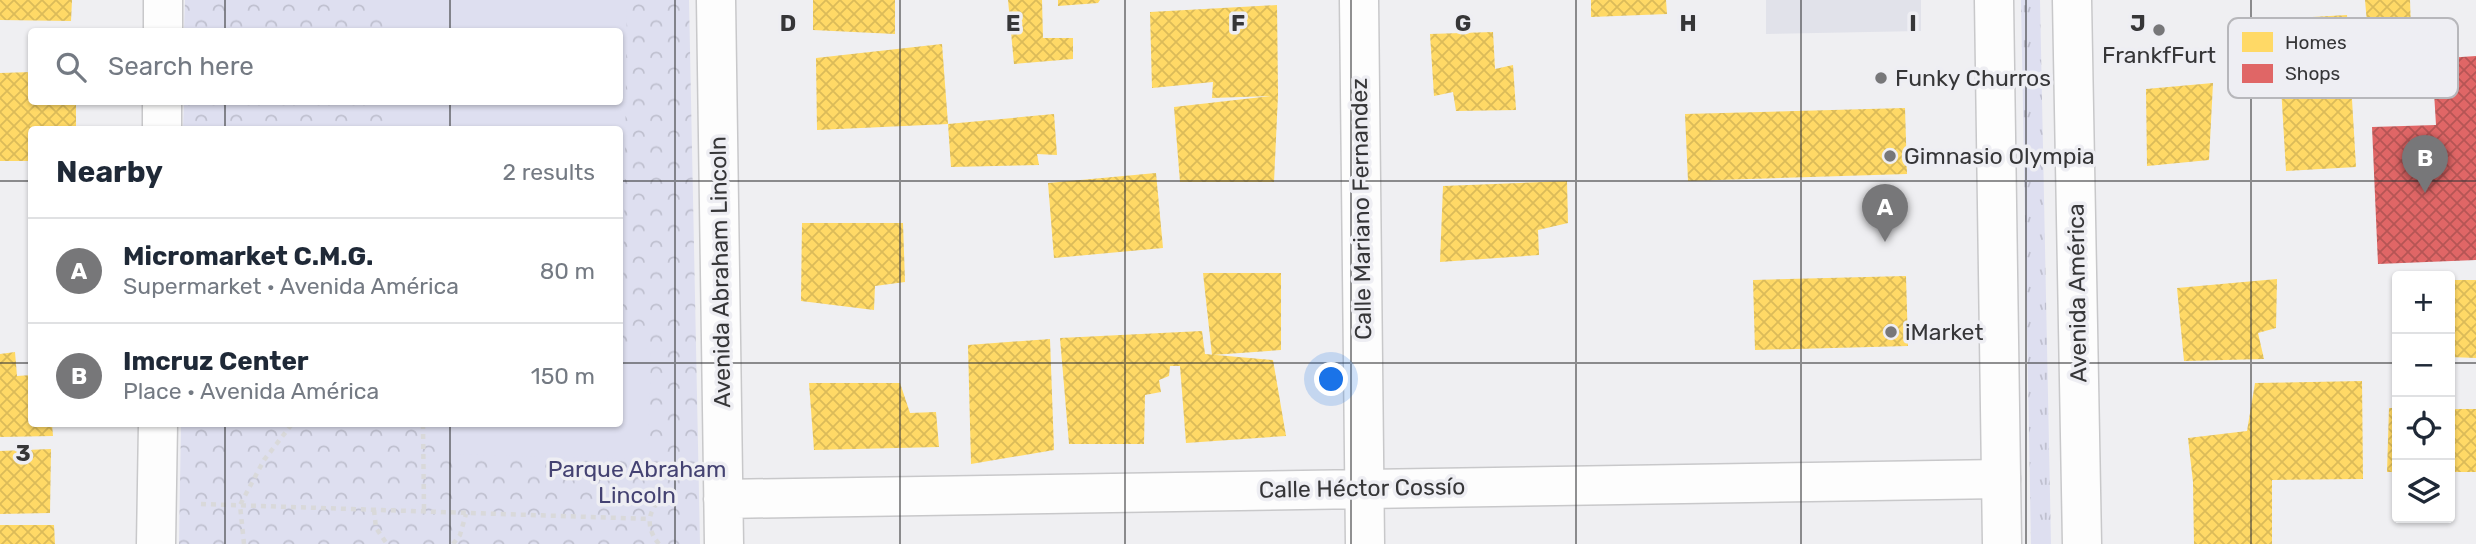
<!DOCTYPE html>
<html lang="en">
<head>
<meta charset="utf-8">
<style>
	:root { --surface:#fff; --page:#f2f2f3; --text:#1f2937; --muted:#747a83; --line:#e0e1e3; --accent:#777779 }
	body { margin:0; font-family:Rubik,sans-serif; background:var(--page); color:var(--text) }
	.controls { position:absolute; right:21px; bottom:21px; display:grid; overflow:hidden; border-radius:7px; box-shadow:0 2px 5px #0004 }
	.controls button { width:63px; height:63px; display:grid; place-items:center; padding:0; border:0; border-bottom:2px solid var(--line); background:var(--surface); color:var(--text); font:35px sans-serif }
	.you { position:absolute; left:1332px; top:380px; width:24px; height:24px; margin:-18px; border:5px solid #fff; border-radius:50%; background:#1a73e8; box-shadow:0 0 0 10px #1a73e833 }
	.badge { display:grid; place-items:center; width:46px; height:46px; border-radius:50%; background:var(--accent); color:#fff; font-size:23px; font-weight:700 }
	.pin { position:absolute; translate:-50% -58px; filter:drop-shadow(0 2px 4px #0008) }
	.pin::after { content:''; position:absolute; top:37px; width:24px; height:21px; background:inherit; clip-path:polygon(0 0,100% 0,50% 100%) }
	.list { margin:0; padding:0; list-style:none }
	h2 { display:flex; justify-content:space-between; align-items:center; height:91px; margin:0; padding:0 28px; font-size:30px }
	h2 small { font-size:23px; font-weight:400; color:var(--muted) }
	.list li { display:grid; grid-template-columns:46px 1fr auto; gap:21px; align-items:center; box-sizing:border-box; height:105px; padding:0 28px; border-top:2px solid var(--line) }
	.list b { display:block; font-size:26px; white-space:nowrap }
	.list p { margin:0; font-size:23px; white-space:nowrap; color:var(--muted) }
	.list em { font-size:23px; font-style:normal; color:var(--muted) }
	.icon { flex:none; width:38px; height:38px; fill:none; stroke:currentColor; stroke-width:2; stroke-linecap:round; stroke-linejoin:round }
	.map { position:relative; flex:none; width:2476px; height:544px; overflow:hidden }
	.search { position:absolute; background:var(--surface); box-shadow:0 2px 5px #0004; left:28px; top:28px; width:595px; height:77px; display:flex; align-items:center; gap:18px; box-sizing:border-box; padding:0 24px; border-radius:7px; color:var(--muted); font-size:26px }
	.panel { position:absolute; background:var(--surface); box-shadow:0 2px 5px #0004; left:28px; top:126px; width:595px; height:301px; border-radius:7px }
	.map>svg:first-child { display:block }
</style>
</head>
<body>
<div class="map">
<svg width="2476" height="544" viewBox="0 0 2476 544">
	<defs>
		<pattern id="grass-tufts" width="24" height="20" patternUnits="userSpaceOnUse" patternTransform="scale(1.75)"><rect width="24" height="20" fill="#dedff0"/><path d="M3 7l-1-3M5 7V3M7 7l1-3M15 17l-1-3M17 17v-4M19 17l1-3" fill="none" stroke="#bfc0cf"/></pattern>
		<pattern id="park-crowns" width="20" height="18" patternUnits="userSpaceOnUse" patternTransform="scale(1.75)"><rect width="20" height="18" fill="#dedff0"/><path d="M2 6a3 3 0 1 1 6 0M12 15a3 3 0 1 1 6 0" fill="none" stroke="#bfc0cf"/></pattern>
		<pattern id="homes-cross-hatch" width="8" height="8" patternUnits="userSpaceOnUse" patternTransform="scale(1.75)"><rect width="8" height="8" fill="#ffd966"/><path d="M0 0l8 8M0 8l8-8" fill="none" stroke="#dbbb59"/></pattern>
		<pattern id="shops-cross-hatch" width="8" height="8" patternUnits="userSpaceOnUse" patternTransform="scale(1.75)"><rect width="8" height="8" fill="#e06666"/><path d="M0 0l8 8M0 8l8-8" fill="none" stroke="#b65555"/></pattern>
	</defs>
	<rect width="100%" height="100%" fill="#efeff2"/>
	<path fill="#e1e2ea" d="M 1766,0 L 1921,0 L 1921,31 L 1766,34 Z"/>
	<path fill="url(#grass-tufts)" d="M 2021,0 L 2040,0 L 2051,544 L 2031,544 Z"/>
	<path fill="url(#park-crowns)" d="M 185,0 L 689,0 L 700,544 L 179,544 L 181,424 L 620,424 L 620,130 L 183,129 L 184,102 L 620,102 L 620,32 L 184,31 Z"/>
	<path fill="#dedff0" d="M 387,0 L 627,0 L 623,313 L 620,313 L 620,130 L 386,129 L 386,102 L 620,102 L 620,32 L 387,31 Z
		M 620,348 L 651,349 L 648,459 L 440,454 L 440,424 L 620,424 Z"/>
	<path fill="url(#homes-cross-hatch)" d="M 0,0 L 72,0 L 71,21 L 0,20 Z
		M 813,0 L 895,0 L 895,34 L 813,30 Z
		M 1008,0 L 1042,0 L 1043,38 L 1073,38 L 1073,59 L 1014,64 Z
		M 1058,0 L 1100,0 L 1098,3 L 1058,6 Z
		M 1591,0 L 1666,0 L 1667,14 L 1591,17 Z
		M 2365,0 L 2410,0 L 2412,60 L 2370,58 Z
		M 1277,5 L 1278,95 L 1274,182 L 1180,182 L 1174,107 L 1271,96 L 1212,98 L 1213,82 L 1152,88 L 1150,12 Z
		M 2347,15 L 2356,167 L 2286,171 L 2277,19 Z
		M 1493,32 L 1495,69 L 1513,65 L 1516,110 L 1456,111 L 1453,92 L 1434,96 L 1430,34 Z
		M 942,44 L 948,124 L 817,130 L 816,58 Z
		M 32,72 L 32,102 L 76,102 L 76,130 L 32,130 L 32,161 L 0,161 L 0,73 Z
		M 2213,83 L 2209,160 L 2147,166 L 2146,89 Z
		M 1905,108 L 1907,174 L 1688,181 L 1685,114 Z
		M 1054,114 L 1057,155 L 1037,154 L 1039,165 L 951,167 L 948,124 Z
		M 1156,173 L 1163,248 L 1054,258 L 1048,183 Z
		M 1567,181 L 1568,223 L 1538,230 L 1539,255 L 1440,262 L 1443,186 Z
		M 802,223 L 903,223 L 905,282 L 875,286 L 874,310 L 801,301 Z
		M 1203,273 L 1281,273 L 1281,350 L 1212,355 Z
		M 1906,276 L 1908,346 L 1755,350 L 1753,280 Z
		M 2277,279 L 2276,328 L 2258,333 L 2264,359 L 2184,361 L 2177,288 Z
		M 2450,280 L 2476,280 L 2476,358 L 2450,357 Z
		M 1202,331 L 1205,354 L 1273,360 L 1286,436 L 1186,443 L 1180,366 L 1170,366 L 1169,376 L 1159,380 L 1161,392 L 1145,395 L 1144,444 L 1069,444 L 1060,338 Z
		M 1050,339 L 1054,450 L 971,464 L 968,345 Z
		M 15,352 L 17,376 L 32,375 L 32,424 L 52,424 L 53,436 L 0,437 L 0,354 Z
		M 2362,381 L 2363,479 L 2272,480 L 2272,544 L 2194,544 L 2193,482 L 2188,438 L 2247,431 L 2255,383 Z
		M 809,383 L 900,383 L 910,413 L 936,412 L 939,447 L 814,450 Z
		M 2389,408 L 2397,408 L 2397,472 L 2387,472 Z
		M 2450,409 L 2476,409 L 2476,472 L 2450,472 Z
		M 51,449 L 50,513 L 0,514 L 0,451 Z
		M 0,525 L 54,525 L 55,544 L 0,544 Z"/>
	<path fill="url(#shops-cross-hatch)" d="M 2476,56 L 2476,260 L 2378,264 L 2372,127 L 2436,125 L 2432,59 Z"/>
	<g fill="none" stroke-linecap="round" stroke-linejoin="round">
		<g stroke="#c8c8ca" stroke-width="41">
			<path id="street" d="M 716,0 L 724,544
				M 1359,0 L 1365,544
				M 163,32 L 163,0
				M 162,130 L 162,102
				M 723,499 L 2001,479
				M 156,544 L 158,424"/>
		</g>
		<g stroke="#c8c8ca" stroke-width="41">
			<path id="primary" d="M 1994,0 L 2002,544
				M 2072,0 L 2082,544"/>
		</g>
		<path stroke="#d9d9da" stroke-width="4.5" stroke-dasharray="5 5" stroke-linecap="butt" d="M 423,424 L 424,512
			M 201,504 L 650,519
			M 374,510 L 376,528 L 387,544
			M 244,544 L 240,505 L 264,460 L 292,424
			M 453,544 L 460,535 L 466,514
			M 659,544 C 640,522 652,497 679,492"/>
		<use href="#street" stroke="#fdfdfd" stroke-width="38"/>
		<use href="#primary" stroke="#fdfdfd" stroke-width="38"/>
	</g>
	<path fill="none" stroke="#363638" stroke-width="2" stroke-opacity="0.55" d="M 225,0 L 225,32M 450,0 L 450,32M 675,0 L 675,544M 900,0 L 900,544M 1125,0 L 1125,544M 1351,0 L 1351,544M 1576,0 L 1576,544M 1801,0 L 1801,544M 2026,0 L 2026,544M 2251,0 L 2251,544M 225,102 L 225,130M 450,102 L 450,130M 0,181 L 32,181M 620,181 L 2476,181M 0,363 L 32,363M 620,363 L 2397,363M 2450,363 L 2476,363M 225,424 L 225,544M 450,424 L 450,544"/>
	<g fill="#777779" stroke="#eeeef3" stroke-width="2.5">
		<circle cx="2159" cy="30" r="7"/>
		<circle cx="1881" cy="78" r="7"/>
		<circle cx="1890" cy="156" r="7"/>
		<circle cx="1891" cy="332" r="7"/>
	</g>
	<g text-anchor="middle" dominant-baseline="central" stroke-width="7" stroke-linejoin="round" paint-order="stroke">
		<g font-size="23" fill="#363638" stroke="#eeeef3" text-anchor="start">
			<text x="2159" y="55" text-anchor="middle">FrankfFurt</text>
			<text x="1895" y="78">Funky Churros</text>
			<text x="1904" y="156">Gimnasio Olympia</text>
			<text x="1905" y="332">iMarket</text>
		</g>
		<g font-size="23" fill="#363638" stroke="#eeeef3">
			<text transform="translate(1361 209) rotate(-91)">Calle Mariano Fernandez</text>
			<text transform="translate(720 272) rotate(-91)">Avenida Abraham Lincoln</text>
			<text transform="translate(2077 293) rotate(-91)">Avenida América</text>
			<text transform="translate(1362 488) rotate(-1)">Calle Héctor Cossío</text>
		</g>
		<g font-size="23" fill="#444272" stroke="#eeeef3">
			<text x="637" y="469">Parque Abraham<tspan x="637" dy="26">Lincoln</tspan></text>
		</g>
	</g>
	<rect x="2228" y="18" width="230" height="80" rx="10" fill="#eeeef3" stroke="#b7b7bb" stroke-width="2"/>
	<rect x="2242" y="32" width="31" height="20" fill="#ffd966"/>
	<rect x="2242" y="64" width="31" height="19" fill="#e06666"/>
	<g font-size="19" fill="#363638">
		<text x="2285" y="49">Homes</text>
		<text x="2285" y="80">Shops</text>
	</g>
	<g font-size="23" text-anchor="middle" font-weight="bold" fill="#363638" stroke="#eeeef3" stroke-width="7" stroke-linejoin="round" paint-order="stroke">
		<text x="788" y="31">D</text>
		<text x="1013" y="31">E</text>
		<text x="1238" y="31">F</text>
		<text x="1463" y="31">G</text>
		<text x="1688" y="31">H</text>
		<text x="1913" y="31">I</text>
		<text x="2138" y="31">J</text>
		<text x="23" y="461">3</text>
	</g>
</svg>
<div class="controls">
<button>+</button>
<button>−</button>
<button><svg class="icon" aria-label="locate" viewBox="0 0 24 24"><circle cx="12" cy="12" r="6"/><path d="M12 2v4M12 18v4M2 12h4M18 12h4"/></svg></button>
<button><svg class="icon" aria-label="layers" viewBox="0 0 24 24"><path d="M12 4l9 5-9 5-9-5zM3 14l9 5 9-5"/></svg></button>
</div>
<div class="you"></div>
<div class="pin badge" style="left:1885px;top:242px">A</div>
<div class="pin badge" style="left:2425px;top:193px">B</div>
<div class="search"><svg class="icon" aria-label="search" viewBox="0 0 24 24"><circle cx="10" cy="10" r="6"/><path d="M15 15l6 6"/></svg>Search here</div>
<section class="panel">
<h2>Nearby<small>2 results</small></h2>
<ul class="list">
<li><span class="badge">A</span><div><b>Micromarket C.M.G.</b><p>Supermarket · Avenida América</p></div><em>80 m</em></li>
<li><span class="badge">B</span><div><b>Imcruz Center</b><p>Place · Avenida América</p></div><em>150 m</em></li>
</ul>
</section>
</div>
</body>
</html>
